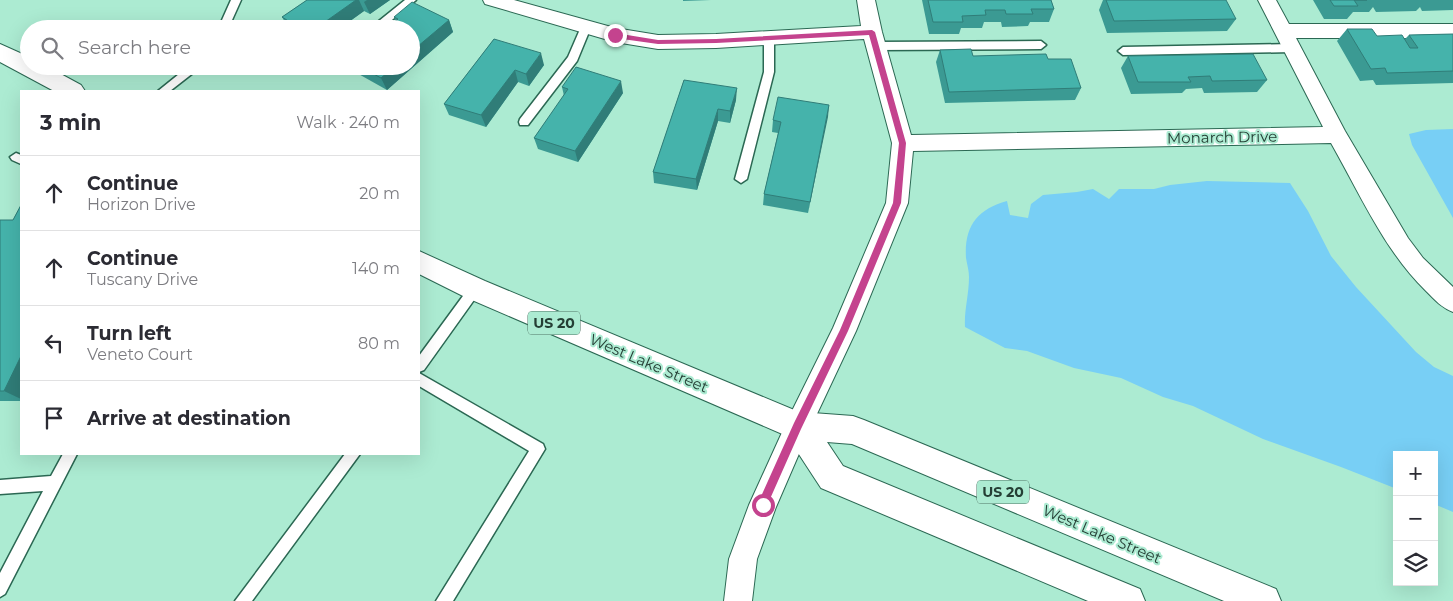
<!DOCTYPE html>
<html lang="en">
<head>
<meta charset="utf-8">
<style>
	:root { --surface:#fff; --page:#f2f2f3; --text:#2b2b33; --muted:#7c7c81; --line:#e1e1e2 }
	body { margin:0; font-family:Montserrat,sans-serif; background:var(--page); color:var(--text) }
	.controls { position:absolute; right:15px; bottom:15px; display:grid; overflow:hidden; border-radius:0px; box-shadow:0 5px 20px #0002 }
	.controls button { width:45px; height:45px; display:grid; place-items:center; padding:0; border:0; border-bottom:1px solid var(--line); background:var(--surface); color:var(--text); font:25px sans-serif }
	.stop { position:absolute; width:15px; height:15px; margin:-11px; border:4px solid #c4438e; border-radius:50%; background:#fff }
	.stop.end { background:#c4438e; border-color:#fff; box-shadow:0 1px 5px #0008 }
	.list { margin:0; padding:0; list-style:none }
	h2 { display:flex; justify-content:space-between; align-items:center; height:65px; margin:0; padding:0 20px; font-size:21px }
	h2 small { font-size:16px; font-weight:400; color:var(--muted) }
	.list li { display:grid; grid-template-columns:32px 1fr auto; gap:15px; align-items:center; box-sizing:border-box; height:75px; padding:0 20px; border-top:1px solid var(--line) }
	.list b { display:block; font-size:19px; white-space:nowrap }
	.list p { margin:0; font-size:16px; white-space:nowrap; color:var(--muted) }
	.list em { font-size:16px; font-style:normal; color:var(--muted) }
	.icon { flex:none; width:28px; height:28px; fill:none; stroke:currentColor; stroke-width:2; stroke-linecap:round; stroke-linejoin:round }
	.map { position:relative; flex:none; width:1453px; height:601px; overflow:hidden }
	.search { position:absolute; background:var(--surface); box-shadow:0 5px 20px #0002; left:20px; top:20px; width:400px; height:55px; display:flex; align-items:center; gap:12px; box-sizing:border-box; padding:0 18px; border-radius:28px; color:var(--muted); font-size:19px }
	.panel { position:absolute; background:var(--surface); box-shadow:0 5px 20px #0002; left:20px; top:90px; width:400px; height:365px; border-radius:0px }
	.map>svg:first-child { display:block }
</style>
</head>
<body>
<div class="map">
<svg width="1453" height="601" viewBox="0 0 1453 601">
	<rect width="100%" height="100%" fill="#acebd2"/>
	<path fill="#78cff5" d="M 1453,129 L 1453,218 L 1412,145 L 1409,134 L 1426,130 Z
		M 1207,181 L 1290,183 L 1308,211 L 1331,256 L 1356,287 L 1416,352 L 1434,367 L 1453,376 L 1453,512 L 1434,504 L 1434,455 L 1397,455 L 1397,489 L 1341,467 L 1263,439 L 1193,406 L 1163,397 L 1121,378 L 1074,368 L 1027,351 L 1005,348 L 965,327 C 964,310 969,295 969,277 C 969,271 967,264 966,258 C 964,227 977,209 1007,201 L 1010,215 L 1028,218 L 1031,204 L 1043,195 L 1077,192 L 1093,189 L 1109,199 L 1119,189 L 1154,189 L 1170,185 Z"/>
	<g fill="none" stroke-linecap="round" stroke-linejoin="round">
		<g stroke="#2b6853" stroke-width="3">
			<path id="service" d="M 231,0 L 241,0 L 228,29 L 218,29 Z
				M 405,0 L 416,0 L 381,29 L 369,29 Z
				M 586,24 L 591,27 L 577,61 L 528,125 L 520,125 L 519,122 L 520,119 L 568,57 L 581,27 Z
				M 769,34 L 774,38 L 774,72 L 747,179 L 741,183 L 735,179 L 764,72 L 764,38 Z
				M 1041,41 L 1046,45 L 1041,49 L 876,50 L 871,46 L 876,42 Z
				M 1292,44 L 1297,48 L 1292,52 L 1123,55 L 1118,51 L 1123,47 Z
				M 189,66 L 202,66 L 170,91 L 158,91 Z
				M 16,153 L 21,155 L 21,164 L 12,160 L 10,157 Z
				M 475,284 L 479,285 L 481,289 L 479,293 L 424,370 L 419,372 L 419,356 L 471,285 Z
				M 419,373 L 543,444 L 545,449 L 453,601 L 436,601 L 529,451 L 419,386 Z
				M 63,454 L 77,454 L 5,594 L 0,597 L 0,573 L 43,491 L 0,494 L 0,480 L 51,476 Z
				M 345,454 L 360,454 L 252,601 L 235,601 Z"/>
		</g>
		<g stroke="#2b6853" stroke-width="2">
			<path id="minor" d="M 483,0 L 514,0 L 615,28 L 658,35 L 716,34 L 861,26 L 857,0 L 875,0 L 882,32 L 911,135 L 1323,127 L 1258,0 L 1276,0 L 1289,24 L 1453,24 L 1453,38 L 1296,38 L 1345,131 L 1408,238 L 1423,258 L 1453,287 L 1453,312 C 1442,308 1435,300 1426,291 C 1384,250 1360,194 1331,143 L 913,151 L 908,203 L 856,331 L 808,433 L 776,507 L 757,559 L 752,601 L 724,601 L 729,559 L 749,505 L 789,417 L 833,328 L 886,203 L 892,143 L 864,39 L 716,48 L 658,49 L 615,42 L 485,4 Z"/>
		</g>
		<g stroke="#2b6853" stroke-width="2">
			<path id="trunk" d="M 0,44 L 29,57 L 29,66 L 46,66 L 81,85 L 85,91 L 54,91 L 0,62 Z
				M 419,251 L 485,281 L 799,412 L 853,416 L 864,420 L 1276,589 L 1281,601 L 1224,601 L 852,444 L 827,442 L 843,466 L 1140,589 L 1145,601 L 1088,601 L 821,488 L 787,436 L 465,297 L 419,274 Z"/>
		</g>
		<use href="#service" fill="#fff" fill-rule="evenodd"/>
		<use href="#minor" fill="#fff" fill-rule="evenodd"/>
		<use href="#trunk" fill="#fff" fill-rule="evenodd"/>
	</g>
	<path fill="#3b9a93" d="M 307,0 L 390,0 L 370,14 L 364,11 L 339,29 L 289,29 L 282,17 Z
		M 683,0 L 711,0 L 683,1 Z
		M 922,0 L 1051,0 L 1054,9 L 1049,22 L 1030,22 L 1028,26 L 1002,27 L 1001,22 L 984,22 L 982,28 L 961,28 L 959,34 L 929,34 Z
		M 1103,0 L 1157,0 L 1236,19 L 1227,31 L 1107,33 L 1099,10 Z
		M 1313,0 L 1453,0 L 1453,10 L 1422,11 L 1420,7 L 1416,11 L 1376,12 L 1373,7 L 1369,12 L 1353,12 L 1347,19 L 1324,19 Z
		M 394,17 L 449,20 L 453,32 L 387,90 L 355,72 L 352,66 L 411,66 Z
		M 1347,29 L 1377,36 L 1405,39 L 1409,35 L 1453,34 L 1453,83 L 1376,85 L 1373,80 L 1360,81 L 1337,41 Z
		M 494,39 L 544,65 L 529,86 L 518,82 L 486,127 L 449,115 L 444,104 Z
		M 940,50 L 973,56 L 1048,59 L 1081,88 L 1075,100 L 945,103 L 936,62 Z
		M 1128,56 L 1267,80 L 1257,92 L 1204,93 L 1202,88 L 1186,89 L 1182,93 L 1131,94 L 1121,68 Z
		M 684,80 L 736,100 L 730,123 L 718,121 L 697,190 L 654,183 L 653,172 Z
		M 562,87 L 623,93 L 578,162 L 538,149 L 534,138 L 564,96 Z
		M 829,105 L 808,213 L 763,205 L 764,194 L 778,133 L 772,132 L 773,120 Z
		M 21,205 L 21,401 L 0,401 L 0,220 L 13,220 Z"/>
	<path fill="#307d78" d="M 356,0 L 359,0 L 364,11 L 339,29 L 315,29 Z
		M 367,0 L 390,0 L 370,14 L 364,2 Z
		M 449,20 L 453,32 L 387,90 L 381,78 L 395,66 L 411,66 L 411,52 Z
		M 541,53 L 544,65 L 529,86 L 526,74 Z
		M 515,70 L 518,82 L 486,127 L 481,115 Z
		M 621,81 L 623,93 L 578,162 L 575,151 Z
		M 737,88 L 736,100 L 730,123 L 730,111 Z
		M 829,105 L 828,117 L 808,213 L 810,202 Z
		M 718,109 L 718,121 L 697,190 L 696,179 Z
		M 21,356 L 21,399 L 4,391 Z"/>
	<path fill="#45b3ab" stroke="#307d78" d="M 307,0 L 356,0 L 315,29 L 301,29 L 282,17 Z
		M 928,0 L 1051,0 L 1054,9 L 1031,9 L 1033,14 L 1006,14 L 1005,10 L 985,10 L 986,15 L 962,16 L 963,22 L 933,22 Z
		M 1106,0 L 1226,0 L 1236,19 L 1114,21 Z
		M 1330,0 L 1367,0 L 1354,0 L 1358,6 L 1334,6 Z
		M 412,2 L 449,20 L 411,52 L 411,29 L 387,29 L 398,19 L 394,17 Z
		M 1347,29 L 1372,29 L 1377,36 L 1402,35 L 1410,48 L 1418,48 L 1409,35 L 1453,34 L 1453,71 L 1387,73 L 1385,68 L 1371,69 Z
		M 494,39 L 541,53 L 526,74 L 515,70 L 481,115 L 444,104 Z
		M 971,49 L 973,56 L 1046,54 L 1048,59 L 1071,59 L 1081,88 L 949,92 L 940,50 Z
		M 1253,54 L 1267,80 L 1212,81 L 1210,76 L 1188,77 L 1191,82 L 1138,82 L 1128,56 Z
		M 359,66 L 395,66 L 381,78 Z
		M 576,67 L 621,81 L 575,151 L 534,138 L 568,89 L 562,87 Z
		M 684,80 L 737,88 L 730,111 L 718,109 L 696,179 L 653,172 Z
		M 778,97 L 829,105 L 810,202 L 764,194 L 781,122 L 773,120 Z
		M 21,205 L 21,356 L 4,391 L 0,391 L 0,220 L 13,220 Z"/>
	<path fill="#c4438e" d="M 872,30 L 875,32 L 906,143 L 901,203 L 848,331 L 801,429 L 766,508 L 763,509 L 758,505 L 759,501 L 794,423 L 840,330 L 893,203 L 899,143 L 869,35 L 716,43 L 658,44 L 615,38 L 612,35 L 615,33 L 658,40 L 716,39 Z"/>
	<g text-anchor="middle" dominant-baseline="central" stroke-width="4" stroke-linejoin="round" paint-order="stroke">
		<g fill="#acebd2" stroke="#4e7364" stroke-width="1">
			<rect x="528" y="311.5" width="52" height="23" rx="4"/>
			<rect x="977" y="480.5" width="52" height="23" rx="4"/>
		</g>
		<g font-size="14" font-weight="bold" fill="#253f35">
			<text x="554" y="323">US 20</text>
			<text x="1003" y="492">US 20</text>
		</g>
		<g font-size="15" fill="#253f35" stroke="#acebd2">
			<text transform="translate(1222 137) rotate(-1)">Monarch Drive</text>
			<text transform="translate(649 363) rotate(23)">West Lake Street</text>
			<text transform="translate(1102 534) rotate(23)">West Lake Street</text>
		</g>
	</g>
</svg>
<div class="controls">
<button>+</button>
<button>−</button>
<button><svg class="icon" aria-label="layers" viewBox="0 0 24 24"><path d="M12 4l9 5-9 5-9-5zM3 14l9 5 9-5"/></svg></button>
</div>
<div class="stop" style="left:763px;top:505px"></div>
<div class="stop end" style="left:615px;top:35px"></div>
<div class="search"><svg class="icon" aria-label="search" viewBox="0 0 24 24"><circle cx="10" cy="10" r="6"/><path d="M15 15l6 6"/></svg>Search here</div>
<section class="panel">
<h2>3 min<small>Walk · 240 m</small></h2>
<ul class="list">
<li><svg class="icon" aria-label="ahead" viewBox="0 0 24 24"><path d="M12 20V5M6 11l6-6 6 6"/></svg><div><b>Continue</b><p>Horizon Drive</p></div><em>20 m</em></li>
<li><svg class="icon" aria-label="ahead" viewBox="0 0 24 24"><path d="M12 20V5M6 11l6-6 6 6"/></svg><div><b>Continue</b><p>Tuscany Drive</p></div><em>140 m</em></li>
<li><svg class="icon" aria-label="left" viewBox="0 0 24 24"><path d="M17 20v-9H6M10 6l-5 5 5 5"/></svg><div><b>Turn left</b><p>Veneto Court</p></div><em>80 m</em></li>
<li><svg class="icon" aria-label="arrive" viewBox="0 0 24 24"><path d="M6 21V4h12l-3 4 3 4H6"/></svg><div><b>Arrive at destination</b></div></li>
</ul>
</section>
</div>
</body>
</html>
